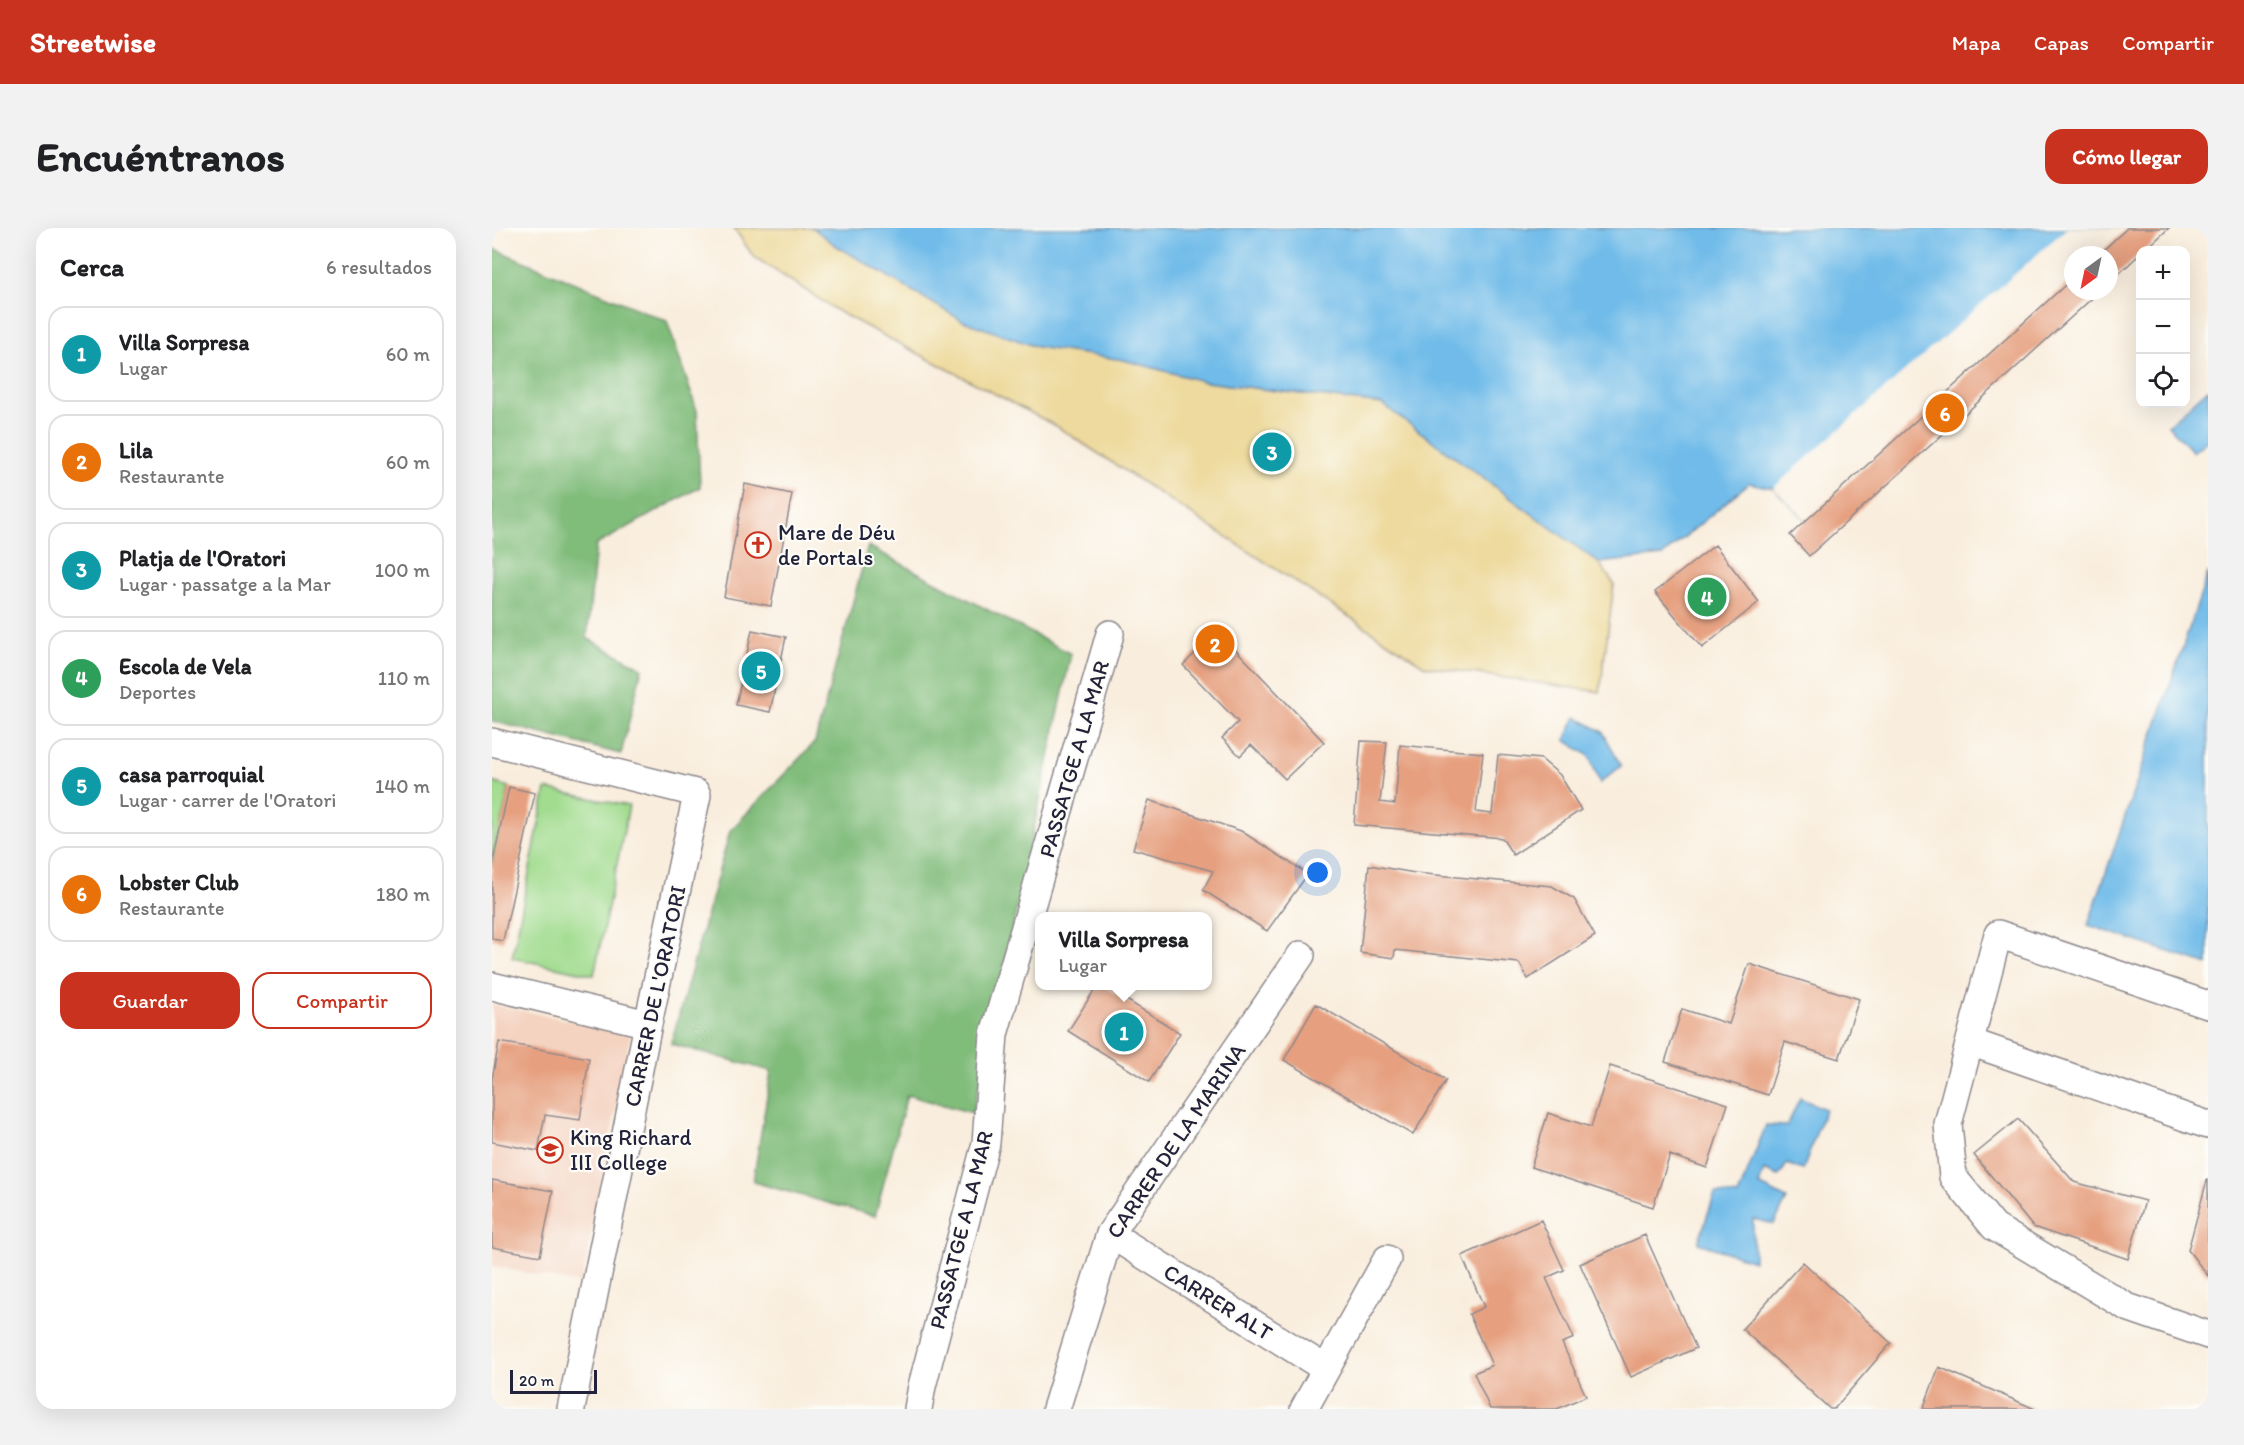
<!DOCTYPE html>
<html lang="es">
<head>
<meta charset="utf-8">
<style>
	:root { --surface:#fff; --page:#f2f2f2; --text:#202124; --muted:#757577; --line:#e0e0e0; --accent:#c8321e }
	body { margin:0; font-family:Itim,sans-serif; background:var(--page); color:var(--text) }
	.controls { position:absolute; right:18px; top:18px; display:grid; overflow:hidden; border-radius:12px; box-shadow:0 6px 24px #0002 }
	.controls button { width:54px; height:54px; display:grid; place-items:center; padding:0; border:0; border-bottom:2px solid var(--line); background:var(--surface); color:var(--text); font:30px sans-serif }
	.compass { position:absolute; left:1572px; top:18px; width:54px; height:54px; border-radius:50%; background:var(--surface); box-shadow:0 6px 24px #0002; rotate:213deg }
	.scale { position:absolute; left:18px; bottom:15px; width:87px; box-sizing:border-box; padding-left:6px; border:3px solid #22223b; border-top:0; font-size:16px; line-height:21px; white-space:nowrap; color:#22223b; -webkit-text-stroke:4px #fdfcf7; paint-order:stroke }
	.you { position:absolute; left:826px; top:645px; width:21px; height:21px; margin:-15px; border:4px solid #fff; border-radius:50%; background:#1a73e8; box-shadow:0 0 0 9px #1a73e833 }
	.badge { display:grid; place-items:center; width:39px; height:39px; border-radius:50%; background:var(--accent); color:#fff; font-size:20px; font-weight:700 }
	.pin { position:absolute; translate:-50% -50%; border:3px solid #fff; box-shadow:0 2px 6px #0006 }
	.popup { position:absolute; left:543px; top:684px; width:177px; height:78px; box-sizing:border-box; display:grid; place-content:center; border-radius:12px; background:var(--surface); filter:drop-shadow(0 2px 4px #0005); font-size:20px; white-space:nowrap; color:var(--muted) }
	.popup b { font-size:22px; color:var(--text) }
	.popup::after { content:''; position:absolute; left:50%; top:100%; margin-left:-12px; border:12px solid transparent; border-top-color:var(--surface) }
	.list { margin:0; padding:0; list-style:none }
	h2 { display:flex; justify-content:space-between; align-items:center; height:78px; margin:0; padding:0 24px; font-size:26px }
	h2 small { font-size:20px; font-weight:400; color:var(--muted) }
	.list li { display:grid; grid-template-columns:39px 1fr auto; gap:18px; align-items:center; box-sizing:border-box; height:96px; margin:0 12px 12px; padding:0 12px; border:2px solid var(--line); border-radius:18px }
	.list b { display:block; font-size:22px; white-space:nowrap }
	.list p { margin:0; font-size:20px; white-space:nowrap; color:var(--muted) }
	.list em { font-size:20px; font-style:normal; color:var(--muted) }
	.actions { display:flex; gap:12px; padding:18px 24px }
	.actions a { flex:1; padding:14px 0; border:2px solid var(--accent); border-radius:18px; text-align:center; font-size:21px; color:var(--accent) }
	.actions .main { background:var(--accent); color:#fff }
	.icon { flex:none; width:33px; height:33px; fill:none; stroke:currentColor; stroke-width:2; stroke-linecap:round; stroke-linejoin:round }
	.map { position:relative; flex:none; width:1716px; height:1181px; overflow:hidden; border-radius:18px }
	header { display:flex; align-items:center; gap:36px; box-sizing:border-box; height:84px; padding:0 30px; background:var(--accent); color:#fff }
	header strong { font-size:28px }
	nav { display:flex; gap:33px; margin-inline-start:auto; font-size:21px }
	.intro { display:flex; align-items:center; justify-content:space-between; box-sizing:border-box; height:144px; padding:0 36px }
	h1 { margin:0; font-size:42px }
	.button { padding:15px 27px; border-radius:18px; background:var(--accent); color:#fff; font-size:21px; font-weight:700 }
	main { display:flex; gap:36px; padding:0 36px }
	aside { flex:1; background:var(--surface); border-radius:18px; box-shadow:0 6px 24px #0002 }
	.map>svg:first-child { display:block }
</style>
</head>
<body>
<header>
<strong>Streetwise</strong>
<nav><a>Mapa</a><a>Capas</a><a>Compartir</a></nav>
</header>
<div class="intro"><h1>Encuéntranos</h1><a class="button">Cómo llegar</a></div>
<main>
<aside>
<h2>Cerca<small>6 resultados</small></h2>
<ul class="list">
<li><span class="badge" style="background:#0f9aa8">1</span><div><b>Villa Sorpresa</b><p>Lugar</p></div><em>60 m</em></li>
<li><span class="badge" style="background:#e8710a">2</span><div><b>Lila</b><p>Restaurante</p></div><em>60 m</em></li>
<li><span class="badge" style="background:#0f9aa8">3</span><div><b>Platja de l'Oratori</b><p>Lugar · passatge a la Mar</p></div><em>100 m</em></li>
<li><span class="badge" style="background:#2e9e5b">4</span><div><b>Escola de Vela</b><p>Deportes</p></div><em>110 m</em></li>
<li><span class="badge" style="background:#0f9aa8">5</span><div><b>casa parroquial</b><p>Lugar · carrer de l'Oratori</p></div><em>140 m</em></li>
<li><span class="badge" style="background:#e8710a">6</span><div><b>Lobster Club</b><p>Restaurante</p></div><em>180 m</em></li>
</ul>
<div class="actions"><a class="main">Guardar</a><a>Compartir</a></div>
</aside>
<div class="map">
<svg width="1716" height="1181" viewBox="0 0 1716 1181">
	<rect width="100%" height="100%" fill="#fdfcf7"/>
	<filter id="ink" filterUnits="userSpaceOnUse"><feTurbulence type="fractalNoise" baseFrequency=".0167" numOctaves="2"/><feDisplacementMap in="SourceGraphic" scale="12" xChannelSelector="R" yChannelSelector="G"/><feConvolveMatrix kernelMatrix="1 2 1 2 8 2 1 2 1" color-interpolation-filters="sRGB"/></filter>
	<filter id="wash" filterUnits="userSpaceOnUse"><feTurbulence type="fractalNoise" baseFrequency=".008" numOctaves="4" result="noise"/><feDisplacementMap in="SourceGraphic" scale="24" xChannelSelector="R" yChannelSelector="G"/><feGaussianBlur stdDeviation="1.35" result="paint"/><feColorMatrix in="noise" values="0 0 0 0 0 0 0 0 0 0 0 0 0 0 0 0 0 1.4 0 .05"/><feComposite in="paint" operator="in"/></filter>
	<g filter="url(#wash)">
		<rect width="100%" height="100%" fill="#f9eede"/>
		<path fill="#f4d3c1" d="M 0,776 L 139,806 L 89,1056 L 0,1038 Z"/>
		<path fill="#a1dc8f" stroke="#627f65" stroke-width="1.5" d="M 0,554 L 17,559 L 0,638 Z
			M 54,561 L 137,578 L 102,747 L 20,730 Z"/>
		<path fill="#80bc7a" stroke="#516f5a" stroke-width="1.5" d="M 0,20 L 175,93 L 205,183 L 208,259 L 104,317 L 95,410 L 150,440 L 129,526 L 0,493 Z
			M 376,318 L 579,426 L 481,885 L 415,867 L 383,988 L 261,954 L 279,843 L 179,816 L 238,603 L 323,514 Z"/>
		<path fill="#eeda9e" stroke="#887e6c" stroke-width="1.5" d="M 242,0 L 321,0 L 343,17 L 471,93 L 545,119 L 632,132 L 714,154 L 890,176 L 1107,335 L 1122,356 L 1108,464 L 933,438 L 564,198 L 347,84 L 261,28 Z"/>
		<path fill="#6fbbe9" stroke="#486e92" stroke-width="1.5" d="M 321,0 L 1636,0 L 1581,27 L 1320,298 L 1281,260 L 1257,255 L 1170,328 L 1107,335 L 890,176 L 714,154 L 632,132 L 545,119 L 471,93 L 343,17 Z
			M 1716,161 L 1716,212 L 1701,224 L 1676,197 Z
			M 1716,345 L 1716,737 L 1596,697 Z
			M 1084,489 L 1111,504 L 1129,538 L 1108,555 L 1097,528 L 1073,512 Z
			M 1308,870 L 1333,881 L 1311,942 L 1295,936 L 1287,948 L 1272,942 L 1267,957 L 1295,971 L 1282,996 L 1261,991 L 1262,1033 L 1206,1015 L 1223,965 L 1246,968 L 1274,897 L 1295,898 Z"/>
		<path fill="#f9eede" d="M 1575,0 L 1636,0 L 1607,27 L 1581,27 L 1581,52 L 1320,298 L 1281,260 Z
			M 1666,0 L 1716,0 L 1716,55 L 1694,31 L 1694,22 L 1686,22 Z"/>
		<g id="blocks">
			<path fill="#e6a080" d="M 1635,0 L 1677,0 L 1653,22 L 1648,22 L 1648,26 L 1617,55 L 1617,27 L 1606,27 Z
				M 1581,50 L 1581,63 L 1608,63 L 1317,328 L 1298,307 Z
				M 253,256 L 300,266 L 279,378 L 232,369 Z
				M 1223,317 L 1267,374 L 1210,420 L 1163,364 Z
				M 260,402 L 294,409 L 278,484 L 244,477 Z
				M 726,403 L 832,514 L 793,551 L 759,517 L 748,528 L 730,510 L 746,494 L 691,437 Z
				M 869,513 L 895,514 L 888,574 L 903,576 L 908,517 L 991,525 L 984,584 L 1000,586 L 1006,527 L 1049,531 L 1068,547 L 1089,582 L 1021,627 L 1010,610 L 862,597 Z
				M 17,559 L 43,565 L 11,713 L 0,711 L 0,638 Z
				M 657,572 L 749,603 L 816,646 L 775,703 L 711,662 L 721,643 L 641,621 Z
				M 877,637 L 923,645 L 1060,658 L 1082,671 L 1103,708 L 1036,751 L 1027,735 L 903,722 L 902,730 L 868,725 Z
				M 1257,736 L 1367,771 L 1347,831 L 1293,814 L 1276,867 L 1173,834 L 1190,781 L 1237,796 Z
				M 605,758 L 612,758 L 688,805 L 657,854 L 576,803 Z
				M 824,776 L 954,852 L 921,907 L 792,832 Z
				M 7,814 L 97,830 L 88,892 L 53,887 L 46,923 L 0,914 L 0,851 Z
				M 1118,838 L 1236,876 L 1215,940 L 1178,927 L 1161,979 L 1039,939 L 1056,885 L 1099,899 Z
				M 1526,891 L 1582,954 L 1653,973 L 1636,1031 L 1541,999 L 1482,927 Z
				M 0,952 L 61,963 L 48,1028 L 0,1019 Z
				M 1715,952 L 1716,952 L 1716,1048 L 1696,1022 Z
				M 1049,992 L 1072,1042 L 1054,1050 L 1082,1110 L 1070,1115 L 1094,1168 L 1065,1181 L 998,1181 L 982,1145 L 1000,1137 L 977,1086 L 992,1079 L 970,1028 Z
				M 1153,1007 L 1204,1120 L 1139,1149 L 1088,1036 Z
				M 1311,1034 L 1399,1115 L 1342,1181 L 1338,1181 L 1250,1101 Z
				M 1447,1139 L 1543,1181 L 1431,1181 Z"/>
		</g>
	</g>
	<g filter="url(#ink)">
		<use href="#blocks" fill-opacity="0" stroke="#8e888c" stroke-width="1.5"/>
		<g fill="none" stroke-linecap="round" stroke-linejoin="round">
			<g stroke="#8e888c" stroke-width="30">
				<path id="street" d="M 0,514 L 204,565 L 205,567 L 156,796 L 79,1181
					M 0,758 L 156,796
					M 1716,777 L 1506,706 L 1456,896 L 1461,949 L 1502,999 L 1635,1079 L 1716,1107
					M 1478,814 L 1716,897
					M 618,1006 L 834,1141
					M 426,1181 L 430,1158 L 494,915 L 502,806 L 618,406
					M 564,1181 L 618,1006 L 809,727
					M 812,1181 L 895,1031"/>
			</g>
			<use href="#street" stroke="#fff" stroke-width="27"/>
		</g>
	</g>
	<defs>
		<g id="church-ring" transform="scale(1.35)"><circle r="9.5" fill="#fdfcf7" stroke="#c8321e" stroke-width="1.5"/><path d="M-1.2-6h2.4v3.5h3.3v2.4h-3.3V6h-2.4V-.1h-3.3v-2.4h3.3Z" fill="#c8321e"/></g>
		<g id="school-ring" transform="scale(1.35)"><circle r="9.5" fill="#fdfcf7" stroke="#c8321e" stroke-width="1.5"/><path d="M0-5L7-2L0 1L-7-2ZM-4 1L0 2.5L4 1V4Q0 6-4 4Z" fill="#c8321e"/></g>
	</defs>
	<g fill-rule="evenodd">
		<use href="#church-ring" x="266" y="317"/>
		<use href="#school-ring" x="58" y="922"/>
	</g>
	<g text-anchor="middle" dominant-baseline="central" stroke-width="4.5" stroke-linejoin="round" paint-order="stroke">
		<g font-size="22" fill="#22223b" stroke="#fdfcf7" text-anchor="start">
			<text x="286" y="304">Mare de Déu<tspan x="286" dy="25">de Portals</tspan></text>
			<text x="78" y="909">King Richard<tspan x="78" dy="25">III College</tspan></text>
		</g>
		<g font-size="22" fill="#22223b" stroke="#fdfcf7">
			<text transform="translate(582 531) rotate(-74)">PASSATGE A LA MAR</text>
			<text transform="translate(163 768) rotate(-78)">CARRER DE L'ORATORI</text>
			<text transform="translate(684 913) rotate(-56)">CARRER DE LA MARINA</text>
			<text transform="translate(469 1002) rotate(-76)">PASSATGE A LA MAR</text>
			<text transform="translate(726 1074) rotate(32)">CARRER ALT</text>
		</g>
	</g>
</svg>
<div class="controls">
<button>+</button>
<button>−</button>
<button><svg class="icon" aria-label="locate" viewBox="0 0 24 24"><circle cx="12" cy="12" r="6"/><path d="M12 2v4M12 18v4M2 12h4M18 12h4"/></svg></button>
</div>
<svg class="compass" viewBox="-18 -18 36 36"><path d="M0-13l5 13h-10z" fill="#e53935"/><path d="M0 13l5-13h-10z" fill="#757577"/></svg>
<div class="scale">20 m</div>
<div class="you"></div>
<div class="pin badge" style="left:632px;top:804px;background:#0f9aa8">1</div>
<div class="popup"><b>Villa Sorpresa</b>Lugar</div>
<div class="pin badge" style="left:723px;top:416px;background:#e8710a">2</div>
<div class="pin badge" style="left:780px;top:224px;background:#0f9aa8">3</div>
<div class="pin badge" style="left:1215px;top:369px;background:#2e9e5b">4</div>
<div class="pin badge" style="left:269px;top:443px;background:#0f9aa8">5</div>
<div class="pin badge" style="left:1453px;top:185px;background:#e8710a">6</div>
</div>
</main>
</body>
</html>
